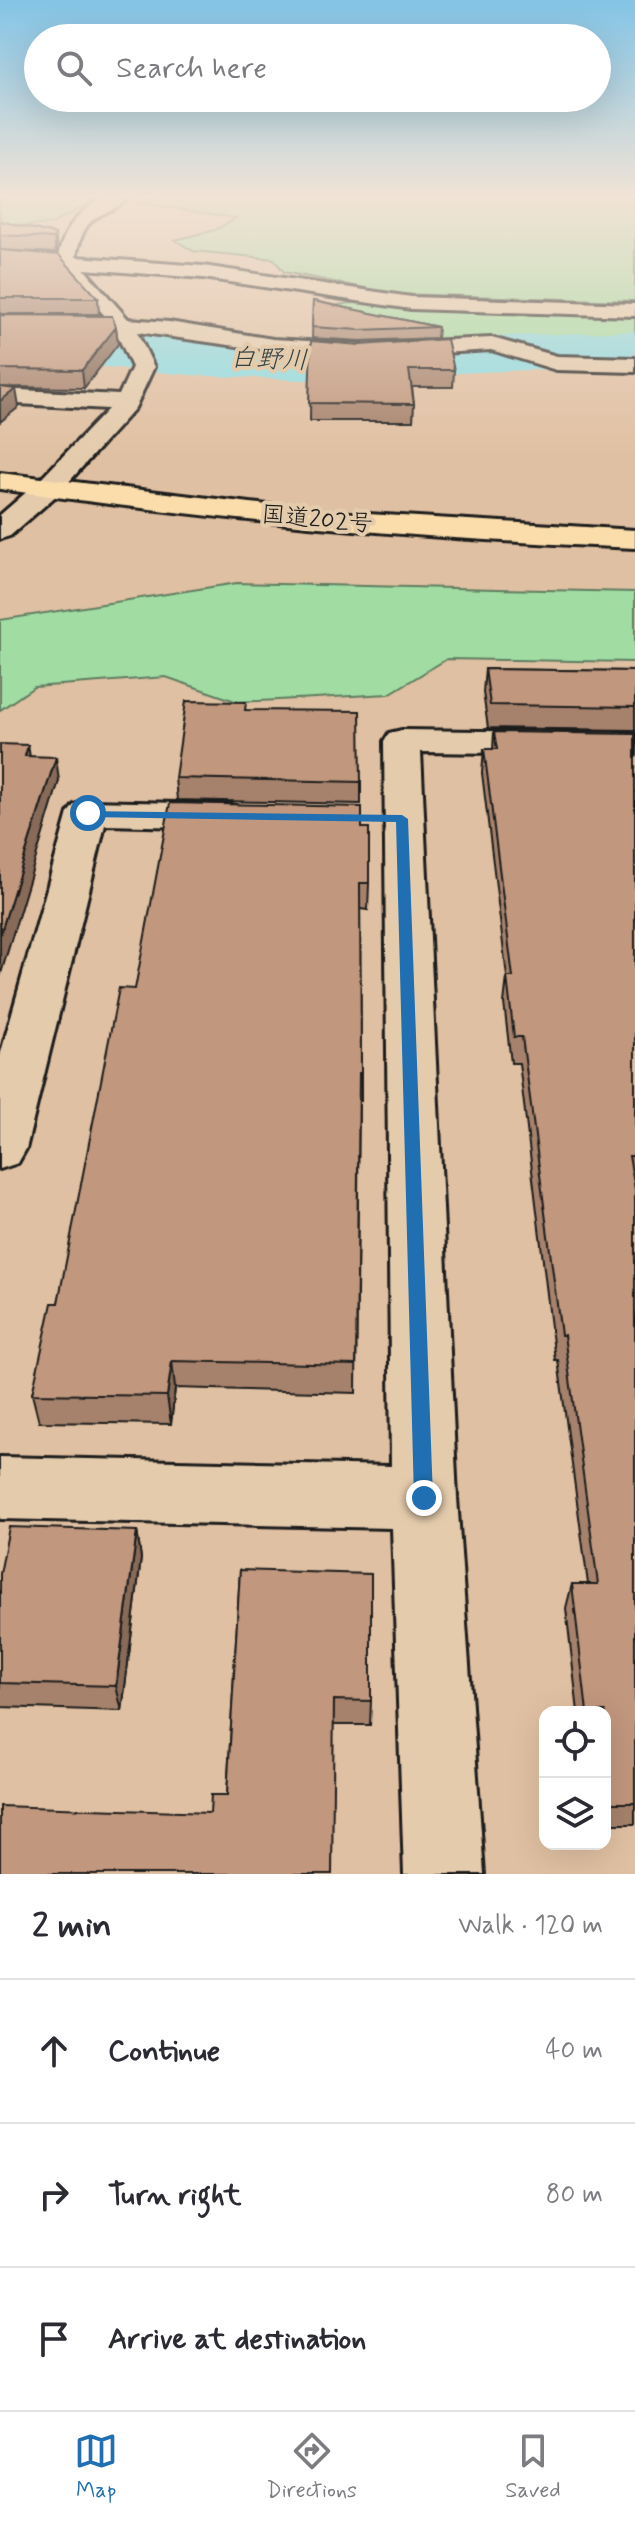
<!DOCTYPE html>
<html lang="en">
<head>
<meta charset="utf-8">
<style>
	:root { --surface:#fff; --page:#f7f7f7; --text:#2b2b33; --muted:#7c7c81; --line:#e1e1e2; --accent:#1f6fb2 }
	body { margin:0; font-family:Mynerve,"Klee One",sans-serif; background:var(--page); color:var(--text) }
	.controls { position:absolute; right:24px; bottom:24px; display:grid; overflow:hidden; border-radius:16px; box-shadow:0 8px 32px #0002 }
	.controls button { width:72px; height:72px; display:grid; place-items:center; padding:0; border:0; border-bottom:2px solid var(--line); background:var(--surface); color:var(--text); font:40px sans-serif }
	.stop { position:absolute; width:24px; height:24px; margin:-18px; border:6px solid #1f6fb2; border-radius:50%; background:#fff }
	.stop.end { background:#1f6fb2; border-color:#fff; box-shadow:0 2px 8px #0008 }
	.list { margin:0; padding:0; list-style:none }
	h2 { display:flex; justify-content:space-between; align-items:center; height:104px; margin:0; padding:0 32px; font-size:34px }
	h2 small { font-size:26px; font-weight:400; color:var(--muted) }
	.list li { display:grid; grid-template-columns:52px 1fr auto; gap:24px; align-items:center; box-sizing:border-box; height:144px; padding:0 32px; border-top:2px solid var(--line) }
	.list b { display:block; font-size:30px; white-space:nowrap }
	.list em { font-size:26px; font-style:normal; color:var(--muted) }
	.icon { flex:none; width:44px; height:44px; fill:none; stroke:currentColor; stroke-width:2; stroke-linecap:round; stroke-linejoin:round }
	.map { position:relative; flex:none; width:635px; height:1874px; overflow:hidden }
	.search { position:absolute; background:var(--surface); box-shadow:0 8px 32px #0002; left:24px; right:24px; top:24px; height:88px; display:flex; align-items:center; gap:20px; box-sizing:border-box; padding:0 28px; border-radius:44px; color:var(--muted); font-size:30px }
	.sheet { height:536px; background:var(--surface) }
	nav { display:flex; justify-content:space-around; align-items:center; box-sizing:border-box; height:112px; border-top:2px solid var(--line); background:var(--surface); font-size:22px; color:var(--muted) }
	nav a { display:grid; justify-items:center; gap:4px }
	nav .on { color:var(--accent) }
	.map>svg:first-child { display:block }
</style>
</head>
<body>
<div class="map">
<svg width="635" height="1874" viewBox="0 0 635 1874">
	<rect width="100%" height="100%" fill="#e0c0a2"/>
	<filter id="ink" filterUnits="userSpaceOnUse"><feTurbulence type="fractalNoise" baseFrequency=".0125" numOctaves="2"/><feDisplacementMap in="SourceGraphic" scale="16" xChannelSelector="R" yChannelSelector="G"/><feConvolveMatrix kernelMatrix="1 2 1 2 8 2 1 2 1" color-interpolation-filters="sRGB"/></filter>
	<g filter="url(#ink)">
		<path fill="#a1dda3" stroke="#5e7c60" stroke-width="2" d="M 0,195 L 103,195 L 52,224 L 0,227 Z
			M 161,195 L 635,195 L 635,301 L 395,294 L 284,272 L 274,259 L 193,251 L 175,240 L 215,230 L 236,218 L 141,203 Z
			M 350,303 L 635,314 L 635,335 L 411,344 L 324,320 L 320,308 Z
			M 237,583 L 635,592 L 635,662 L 447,659 L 389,694 L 238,702 L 166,677 L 34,687 L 0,710 L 0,620 Z"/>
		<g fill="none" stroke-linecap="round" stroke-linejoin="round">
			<path fill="#8bdce4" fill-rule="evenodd" d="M 0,323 L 190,340 L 302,344 L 635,331 L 635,365 L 302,380 L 190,375 L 0,357 Z"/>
			<g stroke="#1c1c1c" stroke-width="6">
				<path id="minor" d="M 111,195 L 132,195 C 103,222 86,206 76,257 L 203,266 L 411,297 L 635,304 L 635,316 L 411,309 L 203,278 L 84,269 L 128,319 L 169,322 L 273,339 L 360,344 L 492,338 L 557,356 L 635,358 L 635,372 L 556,370 L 491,350 L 360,358 L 273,351 L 137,332 L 154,367 L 135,408 L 58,494 L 10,536 L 0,539 L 0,515 L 38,482 L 108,409 L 0,403 L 0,389 L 119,395 L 132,367 L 115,330 L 0,329 L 0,317 L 106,317 L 62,267 L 0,262 L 0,252 L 58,256 C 66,224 81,208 111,195 Z
					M 402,730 L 635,733 L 635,755 L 421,752 L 457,1498 L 484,1874 L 404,1874 L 392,1528 L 0,1519 L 0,1457 L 391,1466 L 384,741 L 389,733 Z
					M 88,801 L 228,804 L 242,808 L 248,816 L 242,824 L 228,828 L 105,825 L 26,1149 L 18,1163 L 0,1169 L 0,1056 L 68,813 L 74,805 Z"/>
			</g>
			<g stroke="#1c1c1c" stroke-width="6">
				<path id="highway" d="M 0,473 L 317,511 L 635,530 L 635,548 C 422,539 211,520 0,489 Z"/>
			</g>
			<use href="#minor" fill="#e4cbac" fill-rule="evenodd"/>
			<use href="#highway" fill="#faddab" fill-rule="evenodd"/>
		</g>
		<path fill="#a6826c" stroke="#1c1c1c" stroke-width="2" d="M 0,221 L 55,234 L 57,249 L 56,253 L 0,250 Z
			M 0,250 L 98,298 L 99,314 L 0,314 Z
			M 313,301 L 438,327 L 437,338 L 360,341 L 312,338 Z
			M 0,315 L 116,327 L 118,344 L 84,388 L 0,387 Z
			M 311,341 L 454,370 L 453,387 L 412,387 L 414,404 L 413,421 L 310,421 Z
			M 485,669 L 635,671 L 635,730 L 488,728 L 483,692 Z
			M 246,710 L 361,782 L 361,804 L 177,800 L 175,778 Z
			M 494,732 L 635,734 L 635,1182 L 634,1182 L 635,1189 L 635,1824 L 605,1824 L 605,1712 L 578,1712 L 566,1608 L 572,1584 L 588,1584 L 558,1360 L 555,1360 L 519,1063 L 511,1063 L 504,1003 L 507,977 L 482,773 L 484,749 L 493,749 Z
			M 362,828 L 369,883 L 368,910 L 360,909 L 361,1073 L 361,1101 L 359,1100 L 356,1393 L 175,1388 L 171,1424 L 39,1422 L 32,1394 L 58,1303 L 135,989 Z
			M 137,1531 L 141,1558 L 122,1711 L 0,1707 L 0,1574 Z
			M 240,1570 L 371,1701 L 370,1725 L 334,1725 L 210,1813 L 227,1795 Z"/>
		<path fill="#876a58" stroke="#1c1c1c" stroke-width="2" d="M 55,234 L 57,249 L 56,253 L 54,238 Z
			M 116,327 L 118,344 L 84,388 L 82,370 Z
			M 16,389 L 19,407 L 0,422 L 0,401 Z
			M 28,745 L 32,769 L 25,756 Z
			M 56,757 L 59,781 L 0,977 L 0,935 Z
			M 172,1361 L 175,1388 L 171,1424 L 167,1396 Z
			M 137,1531 L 141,1558 L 122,1711 L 116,1686 Z"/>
		<path fill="#c1977d" stroke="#1c1c1c" stroke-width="2" d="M 0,221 L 55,234 L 54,238 L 0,235 Z
			M 0,250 L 59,255 L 98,298 L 0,298 Z
			M 313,301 L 438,327 L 360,330 L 312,327 Z
			M 0,315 L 112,316 L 116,327 L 82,370 L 0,369 Z
			M 447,339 L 454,370 L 409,370 L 414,404 L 309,403 L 311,341 L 360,345 Z
			M 0,387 L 16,389 L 0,401 Z
			M 485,669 L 635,671 L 635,707 L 490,705 Z
			M 186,701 L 246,702 L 245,710 L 360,711 L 361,782 L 175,778 Z
			M 494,732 L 635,734 L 635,1156 L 629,1156 L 635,1189 L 635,1803 L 605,1803 L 605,1712 L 587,1712 L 572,1584 L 598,1584 L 564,1335 L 561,1335 L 522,1037 L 514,1037 L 507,977 L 513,977 L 484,749 L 497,749 Z
			M 0,744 L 28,745 L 25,756 L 56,757 L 0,935 Z
			M 170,803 L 362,807 L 362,828 L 369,828 L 369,883 L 360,883 L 361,1073 L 359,1073 L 356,1365 L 172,1361 L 167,1396 L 32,1394 L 52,1303 L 58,1303 L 119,988 L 135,989 Z
			M 9,1527 L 137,1531 L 116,1686 L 0,1683 L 0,1574 Z
			M 240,1570 L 371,1574 L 371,1701 L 334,1700 L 332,1874 L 0,1874 L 0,1806 L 210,1813 L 211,1795 L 227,1795 Z"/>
	</g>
	<linearGradient id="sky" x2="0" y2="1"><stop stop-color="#83c4e6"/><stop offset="0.43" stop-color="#f1e3d5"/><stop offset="1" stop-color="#f1e3d5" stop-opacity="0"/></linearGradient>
	<rect width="635" height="457" fill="url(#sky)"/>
	<path fill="#1f6fb2" d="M 84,811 L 402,815 L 408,819 L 433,1498 L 430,1505 L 424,1507 L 417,1505 L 414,1498 L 396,822 L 88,817 L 82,813 Z"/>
	<g text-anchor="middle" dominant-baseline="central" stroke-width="8" stroke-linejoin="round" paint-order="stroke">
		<g font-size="24" fill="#1c1c1c" stroke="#e4cbac">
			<text transform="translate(317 520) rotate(5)">国道202号</text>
		</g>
		<g font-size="26" font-style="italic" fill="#324244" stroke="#e4cbac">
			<text transform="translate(269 360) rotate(2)">白野川</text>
		</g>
	</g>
</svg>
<div class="controls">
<button><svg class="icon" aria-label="locate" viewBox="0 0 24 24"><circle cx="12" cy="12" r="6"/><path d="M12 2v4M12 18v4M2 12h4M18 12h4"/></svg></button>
<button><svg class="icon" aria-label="layers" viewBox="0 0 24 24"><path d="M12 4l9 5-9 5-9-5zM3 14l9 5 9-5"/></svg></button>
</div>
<div class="stop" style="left:88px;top:813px"></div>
<div class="stop end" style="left:424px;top:1498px"></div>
<div class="search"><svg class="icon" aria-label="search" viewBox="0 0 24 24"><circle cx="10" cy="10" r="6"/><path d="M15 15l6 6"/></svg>Search here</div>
</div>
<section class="sheet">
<h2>2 min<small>Walk · 120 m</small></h2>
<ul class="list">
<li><svg class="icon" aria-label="ahead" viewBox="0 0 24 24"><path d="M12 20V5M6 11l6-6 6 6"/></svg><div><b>Continue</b></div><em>40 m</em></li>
<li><svg class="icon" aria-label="right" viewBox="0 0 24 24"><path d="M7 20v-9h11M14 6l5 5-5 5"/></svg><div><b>Turn right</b></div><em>80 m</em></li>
<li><svg class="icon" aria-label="arrive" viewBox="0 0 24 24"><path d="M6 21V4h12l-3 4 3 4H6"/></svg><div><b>Arrive at destination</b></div></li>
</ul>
</section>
<nav>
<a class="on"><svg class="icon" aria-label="map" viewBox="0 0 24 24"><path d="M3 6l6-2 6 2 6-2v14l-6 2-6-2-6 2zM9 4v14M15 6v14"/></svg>Map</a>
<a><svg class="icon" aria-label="directions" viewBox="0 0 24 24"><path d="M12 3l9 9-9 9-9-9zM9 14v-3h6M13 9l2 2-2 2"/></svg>Directions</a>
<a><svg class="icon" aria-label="saved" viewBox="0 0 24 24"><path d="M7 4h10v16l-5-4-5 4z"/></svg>Saved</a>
</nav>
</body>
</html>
